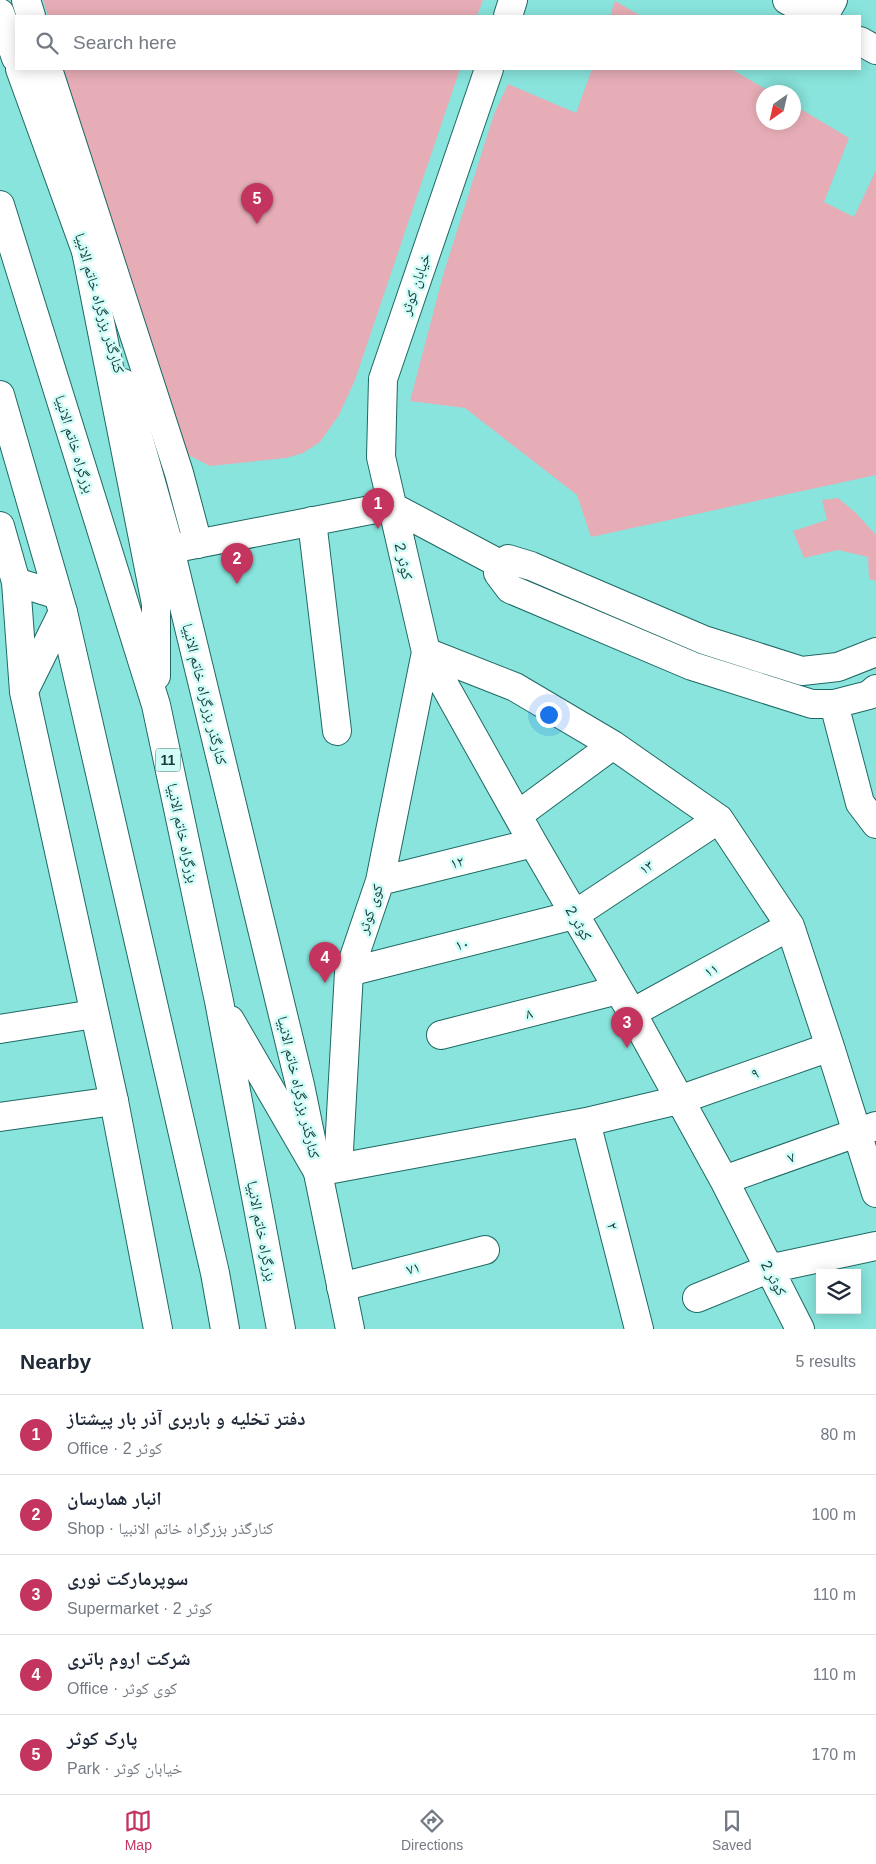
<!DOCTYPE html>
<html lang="en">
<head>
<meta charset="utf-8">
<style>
	:root { --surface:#fff; --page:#f2f2f3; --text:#1f2937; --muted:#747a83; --line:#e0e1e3; --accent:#c3345e }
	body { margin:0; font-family:Helvetica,"Noto Naskh Arabic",sans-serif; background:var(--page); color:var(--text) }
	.controls { position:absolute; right:15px; bottom:15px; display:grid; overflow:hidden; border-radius:0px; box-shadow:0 2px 12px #0003 }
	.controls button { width:45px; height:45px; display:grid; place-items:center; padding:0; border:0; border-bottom:1px solid var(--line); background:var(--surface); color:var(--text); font:25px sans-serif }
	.compass { position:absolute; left:756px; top:85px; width:45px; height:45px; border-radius:50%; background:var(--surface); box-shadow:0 2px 12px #0003; rotate:214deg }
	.you { position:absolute; left:548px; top:714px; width:18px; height:18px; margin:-12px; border:4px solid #fff; border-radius:50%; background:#1a73e8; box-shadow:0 0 0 8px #1a73e833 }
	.badge { display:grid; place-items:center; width:32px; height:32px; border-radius:50%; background:var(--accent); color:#fff; font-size:16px; font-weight:700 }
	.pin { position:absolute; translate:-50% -41px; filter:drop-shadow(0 1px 2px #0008) }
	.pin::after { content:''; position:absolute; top:26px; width:18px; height:15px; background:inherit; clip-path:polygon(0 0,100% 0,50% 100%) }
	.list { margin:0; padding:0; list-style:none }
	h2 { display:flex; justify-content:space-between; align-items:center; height:65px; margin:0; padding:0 20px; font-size:21px }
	h2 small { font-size:16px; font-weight:400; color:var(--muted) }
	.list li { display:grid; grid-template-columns:32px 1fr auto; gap:15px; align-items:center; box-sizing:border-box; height:80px; padding:0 20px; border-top:1px solid var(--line) }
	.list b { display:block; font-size:19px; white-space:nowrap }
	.list p { margin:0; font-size:16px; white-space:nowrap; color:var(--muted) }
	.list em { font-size:16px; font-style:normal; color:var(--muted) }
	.icon { flex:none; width:28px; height:28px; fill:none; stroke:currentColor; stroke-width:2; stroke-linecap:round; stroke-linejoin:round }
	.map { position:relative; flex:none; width:876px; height:1329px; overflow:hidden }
	.search { position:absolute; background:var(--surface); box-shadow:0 2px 12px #0003; left:15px; right:15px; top:15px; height:55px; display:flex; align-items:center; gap:12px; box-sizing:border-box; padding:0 18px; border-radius:0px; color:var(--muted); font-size:19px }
	.sheet { height:465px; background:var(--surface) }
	nav { display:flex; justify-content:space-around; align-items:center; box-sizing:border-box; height:70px; border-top:1px solid var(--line); background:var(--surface); font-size:14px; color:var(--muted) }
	nav a { display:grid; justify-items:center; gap:2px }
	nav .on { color:var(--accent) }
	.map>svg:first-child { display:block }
</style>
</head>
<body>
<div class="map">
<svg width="876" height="1329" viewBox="0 0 876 1329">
	<rect width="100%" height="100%" fill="#88e4dc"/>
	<path fill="#e6adb6" d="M 43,0 L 483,0 L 477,16 L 48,16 Z
		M 615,1 L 641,16 L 610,16 Z
		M 63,69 L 460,69 L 355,380 L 339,415 L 320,442 L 303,453 L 286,458 L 210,466 L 186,454 L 159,410 Z
		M 592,69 L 731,69 L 771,92 L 764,92 L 764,122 L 794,122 L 794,105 L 849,138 L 824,202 L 854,217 L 875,172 L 876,173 L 876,475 L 591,537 L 577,495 L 465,408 L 410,401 L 444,272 L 494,114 L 508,84 L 576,113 Z
		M 838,498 L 856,513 L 876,535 L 876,581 L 869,579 L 868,557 L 838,550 L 804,558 L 793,531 L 827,520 L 822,500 Z"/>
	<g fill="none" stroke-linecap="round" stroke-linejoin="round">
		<g stroke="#1f6964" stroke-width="30">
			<path id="minor" d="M 26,0 L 31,16
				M 508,16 L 513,0
				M 48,69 L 179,473 L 198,544
				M 489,69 L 383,379 L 381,457 L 426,652 L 533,843 L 632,1013 L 724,1180 L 800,1329
				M 312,521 L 337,731
				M 181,547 L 391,506 L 500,564
				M 876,652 L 838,667 L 802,671 L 704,640 L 531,566 L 508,559 L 500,564 L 498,573 L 510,589 L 692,666 L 812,704 L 834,704 L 869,695 L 876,689
				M 834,704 L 860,803 L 876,824
				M 518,815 L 613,745
				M 380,881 L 533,843
				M 349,972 L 574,915 L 719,819
				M 632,1013 L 790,926
				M 0,1029 L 94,1014
				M 441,1035 L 618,990
				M 0,1117 L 114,1101
				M 586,1122 L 639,1329
				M 338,1168 L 349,972 L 380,881 L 426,652 L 515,687 L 613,745 L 719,819 L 790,926 L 830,1047 L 876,1193
				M 322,1171 L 586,1122 L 679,1100 L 830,1047
				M 724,1180 L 876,1126
				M 341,1287 L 485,1250
				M 697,1298 L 768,1269 L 876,1246"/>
		</g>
		<g stroke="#1f6964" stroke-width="30">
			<path id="major" d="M 787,0 L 816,16
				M 0,13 L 16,58
				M 824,16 L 833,0
				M 860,41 L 876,50
				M 20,69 L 86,251 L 92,274
				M 123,383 L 170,549 L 300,1085 L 350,1329
				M 0,526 L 16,582 L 24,692 L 114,1101 L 158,1329
				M 24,691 L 63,612"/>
		</g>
		<g stroke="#1f6964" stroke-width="30">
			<path id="highway" d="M 0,205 L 156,705 L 219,1001 L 281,1329
				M 86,251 L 156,604 L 156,676
				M 0,395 L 63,612 L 215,1273 L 225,1329
				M 16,582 L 58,595
				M 230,1020 L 318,1172"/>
		</g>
		<use href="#minor" stroke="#fff" stroke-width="28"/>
		<use href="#major" stroke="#fff" stroke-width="28"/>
		<use href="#highway" stroke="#fff" stroke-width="28"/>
	</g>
	<g text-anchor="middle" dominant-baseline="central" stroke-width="5" stroke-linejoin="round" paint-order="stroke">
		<rect fill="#d1fcf7" stroke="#4d7672" stroke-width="1" x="155.5" y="748.5" width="25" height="23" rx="4"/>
		<g font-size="14" font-weight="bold" fill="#143c39">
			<text x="168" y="760">11</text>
		</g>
		<g font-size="15" fill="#143c39" stroke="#d1fcf7">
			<text transform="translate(415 284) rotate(-71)">خیابان کوثر</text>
			<text transform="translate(100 303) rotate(74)">کنارگذر بزرگراه خاتم الانبیا</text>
			<text transform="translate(75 444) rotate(73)">بزرگراه خاتم الانبیا</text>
			<text transform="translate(404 561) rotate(77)">کوثر 2</text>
			<text transform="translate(205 694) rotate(76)">کنارگذر بزرگراه خاتم الانبیا</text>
			<text transform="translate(183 833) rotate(78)">بزرگراه خاتم الانبیا</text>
			<text transform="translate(457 862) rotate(-14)">۱۲</text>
			<text transform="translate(646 867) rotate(-34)">۱۳</text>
			<text transform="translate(370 909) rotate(-72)">کوی کوثر</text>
			<text transform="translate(579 923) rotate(60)">کوثر 2</text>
			<text transform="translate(462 944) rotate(-14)">۱۰</text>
			<text transform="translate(711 970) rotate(-29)">۱۱</text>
			<text transform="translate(529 1013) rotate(-14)">۸</text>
			<text transform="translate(755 1073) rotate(-19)">۹</text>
			<text transform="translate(299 1087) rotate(77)">کنارگذر بزرگراه خاتم الانبیا</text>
			<text transform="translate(791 1157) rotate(-20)">۷</text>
			<text transform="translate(613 1226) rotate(76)">۲</text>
			<text transform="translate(262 1231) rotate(79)">بزرگراه خاتم الانبیا</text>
			<text transform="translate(413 1268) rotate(-15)">۷۱</text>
			<text transform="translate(774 1278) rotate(62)">کوثر 2</text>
		</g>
	</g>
</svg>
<div class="controls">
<button><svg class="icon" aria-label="layers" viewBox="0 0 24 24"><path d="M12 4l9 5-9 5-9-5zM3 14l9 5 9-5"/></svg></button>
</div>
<svg class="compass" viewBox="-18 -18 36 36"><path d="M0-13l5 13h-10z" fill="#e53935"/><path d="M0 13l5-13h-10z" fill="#747a83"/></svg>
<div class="you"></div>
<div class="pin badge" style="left:378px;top:529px">1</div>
<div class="pin badge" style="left:237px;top:584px">2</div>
<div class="pin badge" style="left:627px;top:1048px">3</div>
<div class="pin badge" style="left:325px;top:983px">4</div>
<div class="pin badge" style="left:257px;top:224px">5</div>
<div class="search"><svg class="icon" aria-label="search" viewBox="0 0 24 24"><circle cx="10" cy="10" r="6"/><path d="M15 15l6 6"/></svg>Search here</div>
</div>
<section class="sheet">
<h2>Nearby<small>5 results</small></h2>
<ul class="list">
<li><span class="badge">1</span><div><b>دفتر تخلیه و باربری آذر بار پیشتاز</b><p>Office · کوثر 2</p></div><em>80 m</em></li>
<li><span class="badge">2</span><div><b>انبار همارسان</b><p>Shop · کنارگذر بزرگراه خاتم الانبیا</p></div><em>100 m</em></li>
<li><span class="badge">3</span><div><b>سوپرمارکت نوری</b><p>Supermarket · کوثر 2</p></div><em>110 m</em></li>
<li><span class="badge">4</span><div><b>شرکت اروم باتری</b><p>Office · کوی کوثر</p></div><em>110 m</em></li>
<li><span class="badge">5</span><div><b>پارک کوثر</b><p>Park · خیابان کوثر</p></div><em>170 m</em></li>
</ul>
</section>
<nav>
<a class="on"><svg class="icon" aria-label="map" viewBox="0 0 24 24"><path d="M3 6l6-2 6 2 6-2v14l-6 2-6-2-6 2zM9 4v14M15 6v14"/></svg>Map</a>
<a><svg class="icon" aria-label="directions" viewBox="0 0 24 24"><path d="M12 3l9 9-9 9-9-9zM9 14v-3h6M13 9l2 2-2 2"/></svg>Directions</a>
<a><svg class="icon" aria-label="saved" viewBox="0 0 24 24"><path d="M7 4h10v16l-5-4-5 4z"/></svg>Saved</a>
</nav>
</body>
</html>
